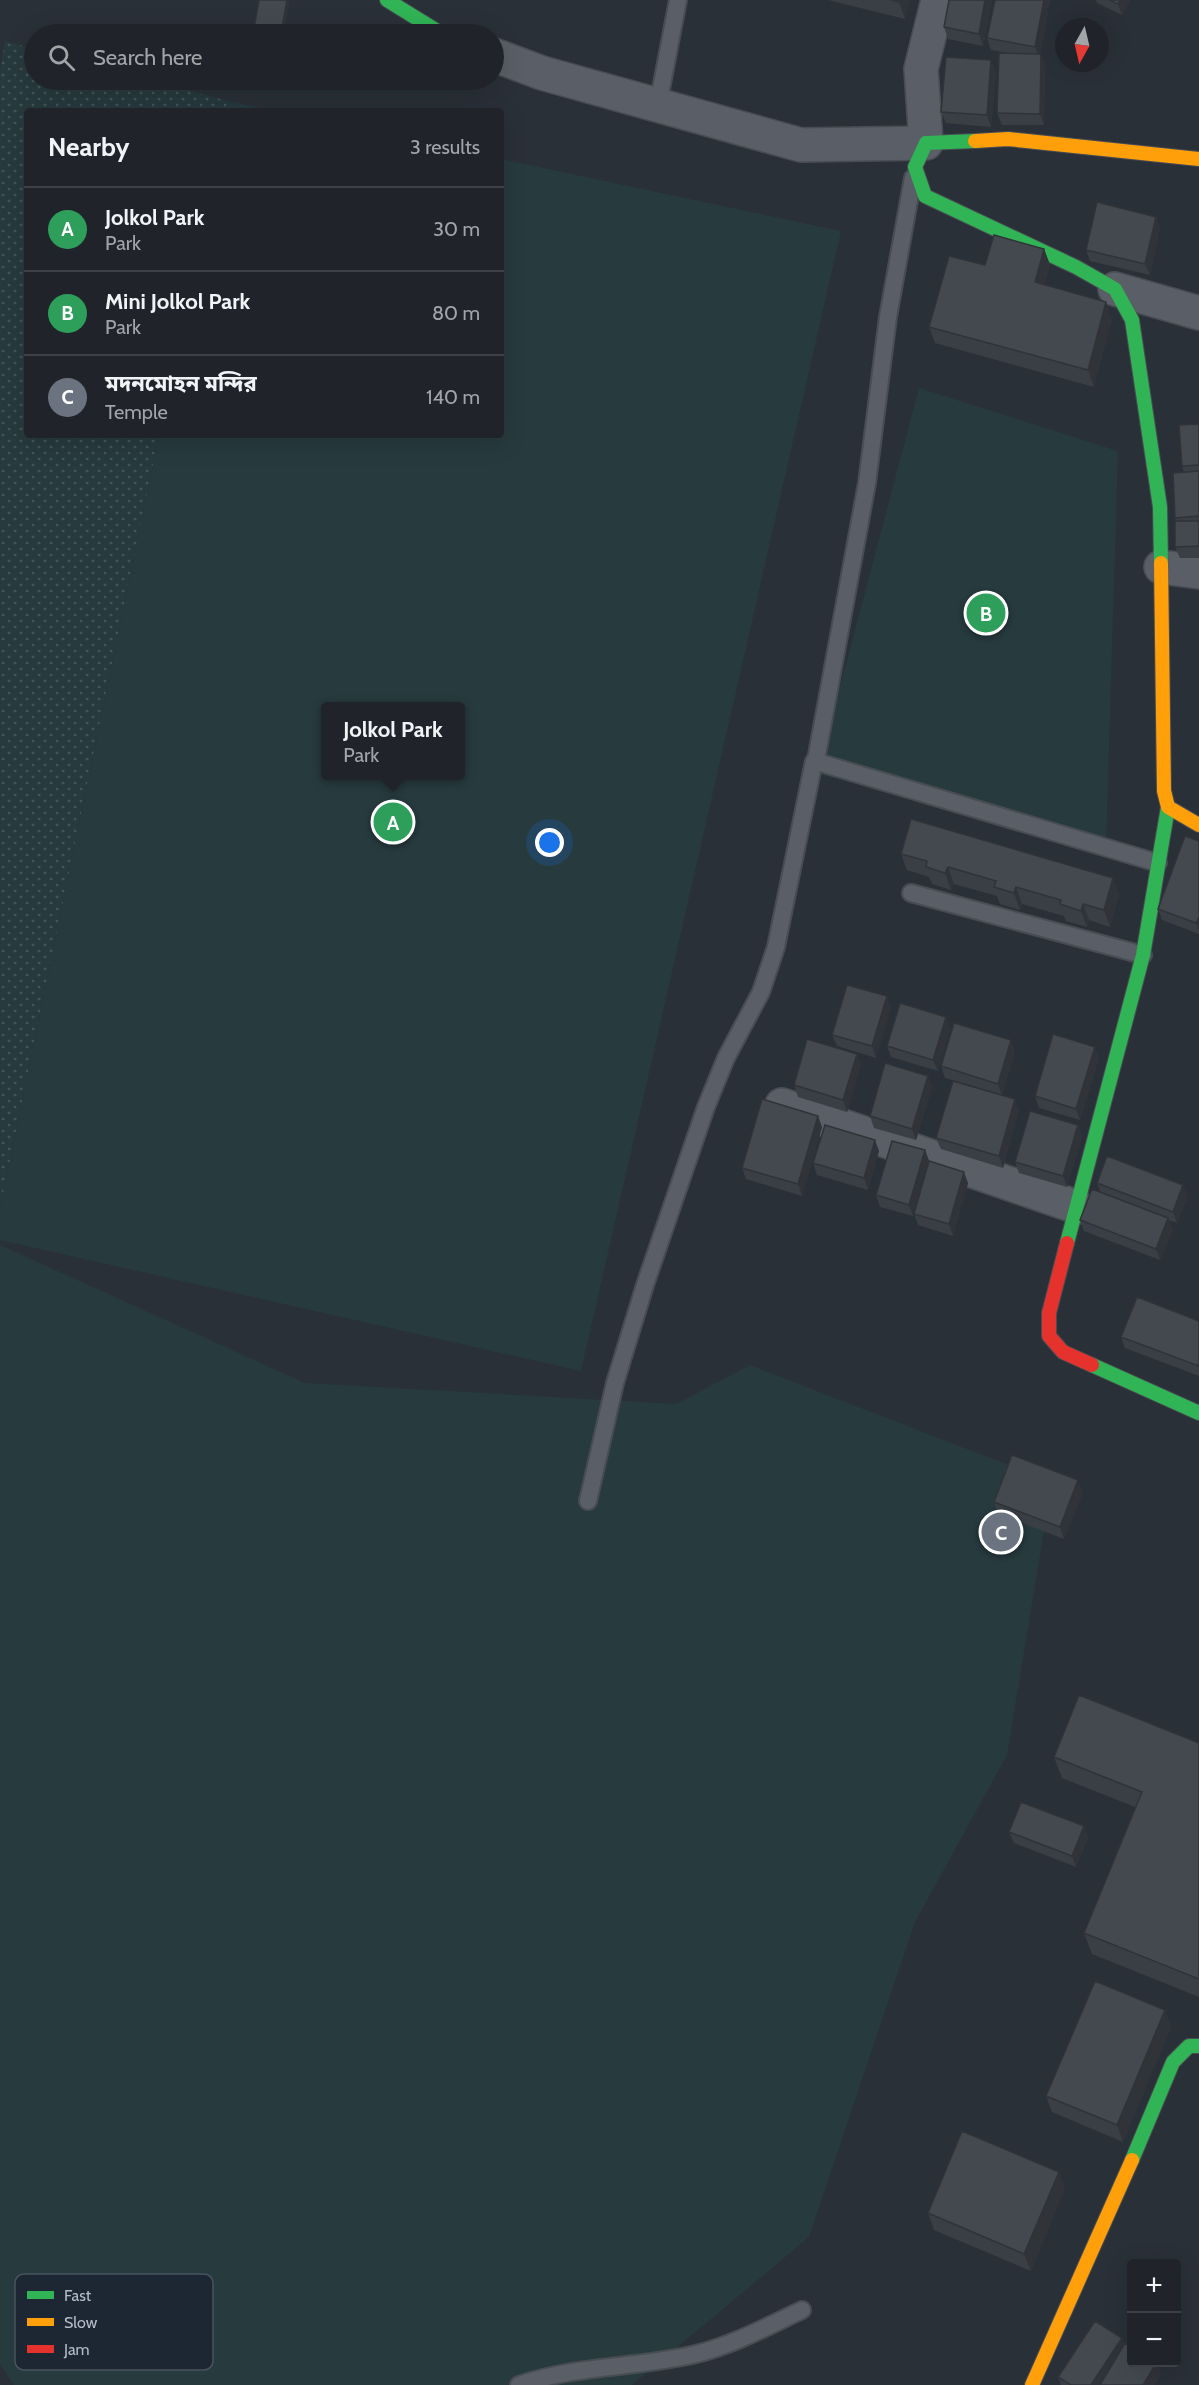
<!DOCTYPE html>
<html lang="en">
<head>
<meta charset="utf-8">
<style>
	:root { --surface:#20242a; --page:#282c32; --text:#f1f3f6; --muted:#a2a4a8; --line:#3d4147; --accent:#db2777 }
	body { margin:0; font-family:Cabin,"Noto Sans Bengali",sans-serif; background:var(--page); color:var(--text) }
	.controls { position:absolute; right:18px; bottom:18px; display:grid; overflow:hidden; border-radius:6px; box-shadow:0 6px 24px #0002 }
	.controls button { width:54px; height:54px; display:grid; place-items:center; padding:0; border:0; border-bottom:2px solid var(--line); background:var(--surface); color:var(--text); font:30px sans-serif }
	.compass { position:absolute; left:1055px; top:18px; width:54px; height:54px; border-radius:50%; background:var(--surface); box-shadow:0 6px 24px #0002; rotate:188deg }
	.you { position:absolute; left:550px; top:843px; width:21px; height:21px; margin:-15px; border:4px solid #fff; border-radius:50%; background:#1a73e8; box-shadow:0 0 0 9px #1a73e833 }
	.badge { display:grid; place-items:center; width:39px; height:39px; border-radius:50%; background:var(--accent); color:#fff; font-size:20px; font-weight:700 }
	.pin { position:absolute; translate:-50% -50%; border:3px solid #fff; box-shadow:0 2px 6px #0006 }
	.popup { position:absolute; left:321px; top:702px; width:144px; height:78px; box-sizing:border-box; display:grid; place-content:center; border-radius:6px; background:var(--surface); filter:drop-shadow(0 2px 4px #0005); font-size:20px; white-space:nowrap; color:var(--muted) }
	.popup b { font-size:22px; color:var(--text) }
	.popup::after { content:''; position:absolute; left:50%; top:100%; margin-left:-12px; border:12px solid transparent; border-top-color:var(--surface) }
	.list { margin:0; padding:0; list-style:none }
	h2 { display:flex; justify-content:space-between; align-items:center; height:78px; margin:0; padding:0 24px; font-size:26px }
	h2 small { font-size:20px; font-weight:400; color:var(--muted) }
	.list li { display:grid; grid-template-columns:39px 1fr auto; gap:18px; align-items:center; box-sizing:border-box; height:84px; padding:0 24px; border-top:2px solid var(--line) }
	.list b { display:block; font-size:22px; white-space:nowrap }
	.list p { margin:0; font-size:20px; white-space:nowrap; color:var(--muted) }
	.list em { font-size:20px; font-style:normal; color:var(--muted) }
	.icon { flex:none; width:33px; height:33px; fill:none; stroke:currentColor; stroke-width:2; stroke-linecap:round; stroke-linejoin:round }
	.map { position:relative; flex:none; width:1199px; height:2385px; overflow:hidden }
	.search { position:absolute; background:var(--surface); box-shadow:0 6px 24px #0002; left:24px; top:24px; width:480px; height:66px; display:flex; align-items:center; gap:15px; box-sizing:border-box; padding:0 21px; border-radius:33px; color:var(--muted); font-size:22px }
	.panel { position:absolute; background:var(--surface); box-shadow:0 6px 24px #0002; left:24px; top:108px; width:480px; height:330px; border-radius:6px }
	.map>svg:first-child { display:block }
</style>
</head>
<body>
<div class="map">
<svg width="1199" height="2385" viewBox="0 0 1199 2385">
	<defs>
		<pattern id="grass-dots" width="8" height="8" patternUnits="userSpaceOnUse" patternTransform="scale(1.5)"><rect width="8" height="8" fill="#273a3e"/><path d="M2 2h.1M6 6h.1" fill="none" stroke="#445559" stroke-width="1.8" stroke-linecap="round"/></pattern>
	</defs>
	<rect width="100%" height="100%" fill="#2a3038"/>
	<path fill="url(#grass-dots)" d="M 5,41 L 34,49 L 34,80 L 149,80 L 228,101 L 226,111 L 27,111 L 27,435 L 159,435 L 0,1209 L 0,72 Z"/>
	<path fill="#273a3e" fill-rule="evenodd" d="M 228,101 L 275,111 L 226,111 Z
		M 501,159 L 841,231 L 581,1371 L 0,1240 L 0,1209 L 159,435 L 501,435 ZM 326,706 L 460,706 L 460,776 L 326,776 Z
		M 919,388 L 1118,451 L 1106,845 L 817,774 Z
		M 0,1245 L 305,1383 L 676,1404 L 750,1365 L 1052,1482 L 1007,1755 L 915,1922 L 809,2237 L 632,2385 L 14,2385 L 0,2364 Z"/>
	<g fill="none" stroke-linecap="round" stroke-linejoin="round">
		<g stroke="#484c53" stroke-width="20">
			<path id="lane" d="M 658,105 L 678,0
				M 816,760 L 867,483 L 888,317 L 913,178
				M 911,893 L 1143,955
				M 588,1501 L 615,1383 L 645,1285 L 706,1107 L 726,1058 L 761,992 L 776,947 L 814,761 L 1158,863
				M 519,2385 C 576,2365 638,2368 696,2354 C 733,2345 768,2326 802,2310"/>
		</g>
		<g stroke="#484c53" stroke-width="36">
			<path id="street" d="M 494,55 L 542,73 L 801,145 L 926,143 L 921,69 L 938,0
				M 1115,289 L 1199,313
				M 1161,567 L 1199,572
				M 782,1105 L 1077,1207"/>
		</g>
		<g stroke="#484c53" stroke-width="16">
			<path id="fast" d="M 387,0 L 442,34
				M 975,141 L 926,143 L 915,167 L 925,196 L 1076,267 L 1115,289 L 1132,320 L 1160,507 L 1161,563
				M 1067,1243 L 1143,955 L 1168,807
				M 1092,1365 L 1199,1413
				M 1132,2160 L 1173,2062 L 1189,2046 L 1199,2046"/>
		</g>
		<g stroke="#484c53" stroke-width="16">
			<path id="slow" d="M 975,141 L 1008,139 L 1199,159
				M 1161,563 L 1164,791 L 1168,807 L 1199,825
				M 1032,2385 L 1132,2160"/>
		</g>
		<g stroke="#484c53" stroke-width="16">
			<path id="jam" d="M 1067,1243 L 1049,1313 L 1049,1336 L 1063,1352 L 1092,1365"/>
		</g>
		<use href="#lane" stroke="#5a5e66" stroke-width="16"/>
		<use href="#street" stroke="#5a5e66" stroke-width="33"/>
		<use href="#fast" stroke="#30b455" stroke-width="14"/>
		<use href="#slow" stroke="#ff9f0a" stroke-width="14"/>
		<use href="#jam" stroke="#e5322d" stroke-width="14"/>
	</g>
	<path fill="#3a3f45" d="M 828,0 L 910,0 L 905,19 Z
		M 949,0 L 992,0 L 983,46 L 948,39 L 944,27 Z
		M 1096,0 L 1130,0 L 1122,15 L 1097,3 Z
		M 1050,1 L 1040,54 L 1041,54 L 1045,65 L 1044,125 L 1002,125 L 997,113 L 1009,53 L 991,50 L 987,38 Z
		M 996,72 L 991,127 L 946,123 L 941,112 Z
		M 1156,217 L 1160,229 L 1150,275 L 1090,261 L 1086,250 Z
		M 1044,249 L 1050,265 L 1044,285 L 1112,319 L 1094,387 L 935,343 L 929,327 L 985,265 Z
		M 1199,424 L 1199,471 L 1184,472 L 1182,466 Z
		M 1199,471 L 1199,558 L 1180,558 L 1175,547 L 1176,521 L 1175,518 Z
		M 1199,841 L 1199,934 L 1162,920 L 1158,909 Z
		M 901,854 L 1113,878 L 1119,895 L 1110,927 L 1089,920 L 1087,927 L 1066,921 L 1064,916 L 1022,904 L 1020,910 L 1000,904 L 997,896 L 954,884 L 951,890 L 932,884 L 929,877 L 907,870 Z
		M 891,1008 L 876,1058 L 837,1046 L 832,1035 Z
		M 946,1017 L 950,1029 L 938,1071 L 891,1057 L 887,1046 Z
		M 1095,1047 L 1099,1058 L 1080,1120 L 1039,1108 L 1035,1096 Z
		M 1015,1052 L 1002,1095 L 1015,1099 L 1019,1110 L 1003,1168 L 941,1149 L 936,1138 L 977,1087 L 945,1078 L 941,1066 Z
		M 857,1054 L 861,1065 L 847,1112 L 798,1097 L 794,1085 Z
		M 928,1076 L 932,1087 L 916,1140 L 874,1128 L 870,1116 Z
		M 1078,1125 L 1082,1137 L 1067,1187 L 1019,1173 L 1015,1162 Z
		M 822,1127 L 802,1196 L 746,1179 L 742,1168 Z
		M 925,1150 L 929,1161 L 968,1183 L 953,1236 L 918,1225 L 914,1214 L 913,1216 L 880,1207 L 876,1195 Z
		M 879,1151 L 868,1190 L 817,1175 L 813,1163 Z
		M 1097,1183 L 1188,1196 L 1177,1223 L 1169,1220 L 1173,1230 L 1160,1260 L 1084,1231 L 1080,1220 L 1101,1193 Z
		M 1199,1321 L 1199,1376 L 1125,1348 L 1121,1337 Z
		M 1083,1492 L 1064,1539 L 998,1514 L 994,1502 Z
		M 1199,1743 L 1199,1997 L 1092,1954 L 1084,1933 L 1135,1807 L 1062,1778 L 1054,1757 Z
		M 1009,1832 L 1088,1838 L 1076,1867 L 1014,1843 Z
		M 1165,2010 L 1171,2027 L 1123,2142 L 1052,2112 L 1046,2096 Z
		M 1065,2188 L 1031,2271 L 934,2230 L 928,2213 Z
		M 1124,2345 L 1161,2374 L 1154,2385 L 1061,2385 L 1058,2377 Z"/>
	<path fill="#303338" d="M 287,0 L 290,0 L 284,34 L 281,34 Z
		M 900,0 L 910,0 L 905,19 L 899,2 Z
		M 985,0 L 992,0 L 983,46 L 979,34 Z
		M 1044,0 L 1050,0 L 1050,1 L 1039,59 L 1035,47 Z
		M 1120,0 L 1130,0 L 1122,15 L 1118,4 Z
		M 1041,54 L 1045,65 L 1044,125 L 1040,114 Z
		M 991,60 L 996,72 L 991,127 L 987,115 Z
		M 1156,217 L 1160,229 L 1150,275 L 1145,264 Z
		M 1044,249 L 1050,265 L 1041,299 L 1035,282 Z
		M 1106,302 L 1112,319 L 1094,387 L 1088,370 Z
		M 948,867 L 954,884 L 951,890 L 945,873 Z
		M 1113,878 L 1119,895 L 1110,927 L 1104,910 Z
		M 1016,887 L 1022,904 L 1020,910 L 1014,893 Z
		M 1083,904 L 1089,920 L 1087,927 L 1081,911 Z
		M 1199,917 L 1199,930 L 1196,923 Z
		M 887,996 L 891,1008 L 876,1058 L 872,1046 Z
		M 946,1017 L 950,1029 L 938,1071 L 933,1060 Z
		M 1011,1040 L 1015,1052 L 1002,1095 L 998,1084 Z
		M 1095,1047 L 1099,1058 L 1080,1120 L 1076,1109 Z
		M 857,1054 L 861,1065 L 847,1112 L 843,1100 Z
		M 928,1076 L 932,1087 L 916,1140 L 912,1129 Z
		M 1015,1099 L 1019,1110 L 1003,1168 L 999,1156 Z
		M 818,1116 L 822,1127 L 802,1196 L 798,1184 Z
		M 1078,1125 L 1082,1137 L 1067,1187 L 1063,1176 Z
		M 875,1140 L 879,1151 L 868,1190 L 864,1178 Z
		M 925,1150 L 929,1161 L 913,1216 L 909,1205 Z
		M 964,1172 L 968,1183 L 953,1236 L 949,1224 Z
		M 1183,1185 L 1188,1196 L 1177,1223 L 1173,1212 Z
		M 1168,1218 L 1173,1230 L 1160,1260 L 1156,1249 Z
		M 1078,1480 L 1083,1492 L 1064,1539 L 1060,1527 Z
		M 1084,1826 L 1088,1838 L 1076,1867 L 1072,1856 Z
		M 1165,2010 L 1171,2027 L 1123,2142 L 1117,2125 Z
		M 1059,2172 L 1065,2188 L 1031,2271 L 1024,2254 Z
		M 1122,2338 L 1126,2350 L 1103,2385 L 1091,2385 Z
		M 1157,2362 L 1161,2374 L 1154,2385 L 1143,2385 Z"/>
	<path fill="#444950" stroke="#303338" stroke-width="1.5" d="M 259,0 L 287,0 L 281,34 L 253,34 Z
		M 890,0 L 900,0 L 899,2 Z
		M 949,0 L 985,0 L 979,34 L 944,27 Z
		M 995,0 L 1044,0 L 1035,47 L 987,38 Z
		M 1110,0 L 1120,0 L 1118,4 Z
		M 999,53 L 1041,54 L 1040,114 L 997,113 Z
		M 946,57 L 991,60 L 987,115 L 941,112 Z
		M 1097,202 L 1156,217 L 1145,264 L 1086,250 Z
		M 994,235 L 1044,249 L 1035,282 L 1106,302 L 1088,370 L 929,327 L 949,256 L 985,265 Z
		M 1199,424 L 1199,465 L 1182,466 L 1179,425 Z
		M 1199,471 L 1199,516 L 1175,518 L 1173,473 Z
		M 1175,521 L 1199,521 L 1199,546 L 1175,547 Z
		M 911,819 L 1113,878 L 1104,910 L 1083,904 L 1081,911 L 1060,904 L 1061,900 L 1016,887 L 1014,893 L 994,887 L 996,881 L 948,867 L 945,873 L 926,867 L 927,861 L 901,854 Z
		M 1185,836 L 1199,841 L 1199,917 L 1196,923 L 1158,909 Z
		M 847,985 L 887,996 L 872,1046 L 832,1035 Z
		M 900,1003 L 946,1017 L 933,1060 L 887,1046 Z
		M 954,1023 L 1011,1040 L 998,1084 L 941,1066 Z
		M 1053,1034 L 1095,1047 L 1076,1109 L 1035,1096 Z
		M 807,1039 L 857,1054 L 843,1100 L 794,1085 Z
		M 885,1063 L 928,1076 L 912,1129 L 870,1116 Z
		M 953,1081 L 1015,1099 L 999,1156 L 936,1138 Z
		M 762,1099 L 818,1116 L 798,1184 L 742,1168 Z
		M 1030,1111 L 1078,1125 L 1063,1176 L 1015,1162 Z
		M 825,1125 L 875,1140 L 864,1178 L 813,1163 Z
		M 892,1141 L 925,1150 L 909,1205 L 876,1195 Z
		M 1107,1156 L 1183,1185 L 1173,1212 L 1097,1183 Z
		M 929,1161 L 964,1172 L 949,1224 L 914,1214 Z
		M 1092,1189 L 1168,1218 L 1156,1249 L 1080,1220 Z
		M 1137,1297 L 1199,1321 L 1199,1366 L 1121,1337 Z
		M 1012,1455 L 1078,1480 L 1060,1527 L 994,1502 Z
		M 1079,1695 L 1199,1743 L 1199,1979 L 1084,1933 L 1142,1792 L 1054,1757 Z
		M 1021,1802 L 1084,1826 L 1072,1856 L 1009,1832 Z
		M 1095,1981 L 1165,2010 L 1117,2125 L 1046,2096 Z
		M 962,2131 L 1059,2172 L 1024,2254 L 928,2213 Z
		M 1095,2321 L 1122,2338 L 1091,2385 L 1071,2385 L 1058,2377 Z
		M 1125,2343 L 1131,2347 L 1131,2362 L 1157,2362 L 1143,2385 L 1100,2385 Z"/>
	<rect x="15" y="2274" width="198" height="96" rx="9" fill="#1d2633" stroke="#4a5360" stroke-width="1.5"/>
	<rect x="27" y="2291" width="27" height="8" fill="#30b455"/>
	<rect x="27" y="2318" width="27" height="8" fill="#ff9f0a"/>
	<rect x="27" y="2345" width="27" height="8" fill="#e5322d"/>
	<g font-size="16" fill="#b4bcc9">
		<text x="64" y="2301">Fast</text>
		<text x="64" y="2328">Slow</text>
		<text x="64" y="2355">Jam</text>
	</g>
</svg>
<div class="controls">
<button>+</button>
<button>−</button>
</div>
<svg class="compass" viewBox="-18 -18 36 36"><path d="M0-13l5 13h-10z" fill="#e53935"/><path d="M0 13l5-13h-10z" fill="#a2a4a8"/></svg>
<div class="you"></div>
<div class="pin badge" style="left:393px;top:822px;background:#2e9e5b">A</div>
<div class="popup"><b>Jolkol Park</b>Park</div>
<div class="pin badge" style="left:986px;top:613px;background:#2e9e5b">B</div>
<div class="pin badge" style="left:1001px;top:1532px;background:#6b7280">C</div>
<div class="search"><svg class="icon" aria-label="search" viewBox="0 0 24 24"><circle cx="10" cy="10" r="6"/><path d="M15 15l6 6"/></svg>Search here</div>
<section class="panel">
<h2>Nearby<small>3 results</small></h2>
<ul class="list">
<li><span class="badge" style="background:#2e9e5b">A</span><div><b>Jolkol Park</b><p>Park</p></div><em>30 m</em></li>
<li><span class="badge" style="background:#2e9e5b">B</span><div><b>Mini Jolkol Park</b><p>Park</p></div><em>80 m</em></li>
<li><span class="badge" style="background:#6b7280">C</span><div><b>মদনমোহন মন্দির</b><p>Temple</p></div><em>140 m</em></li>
</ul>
</section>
</div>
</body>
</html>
